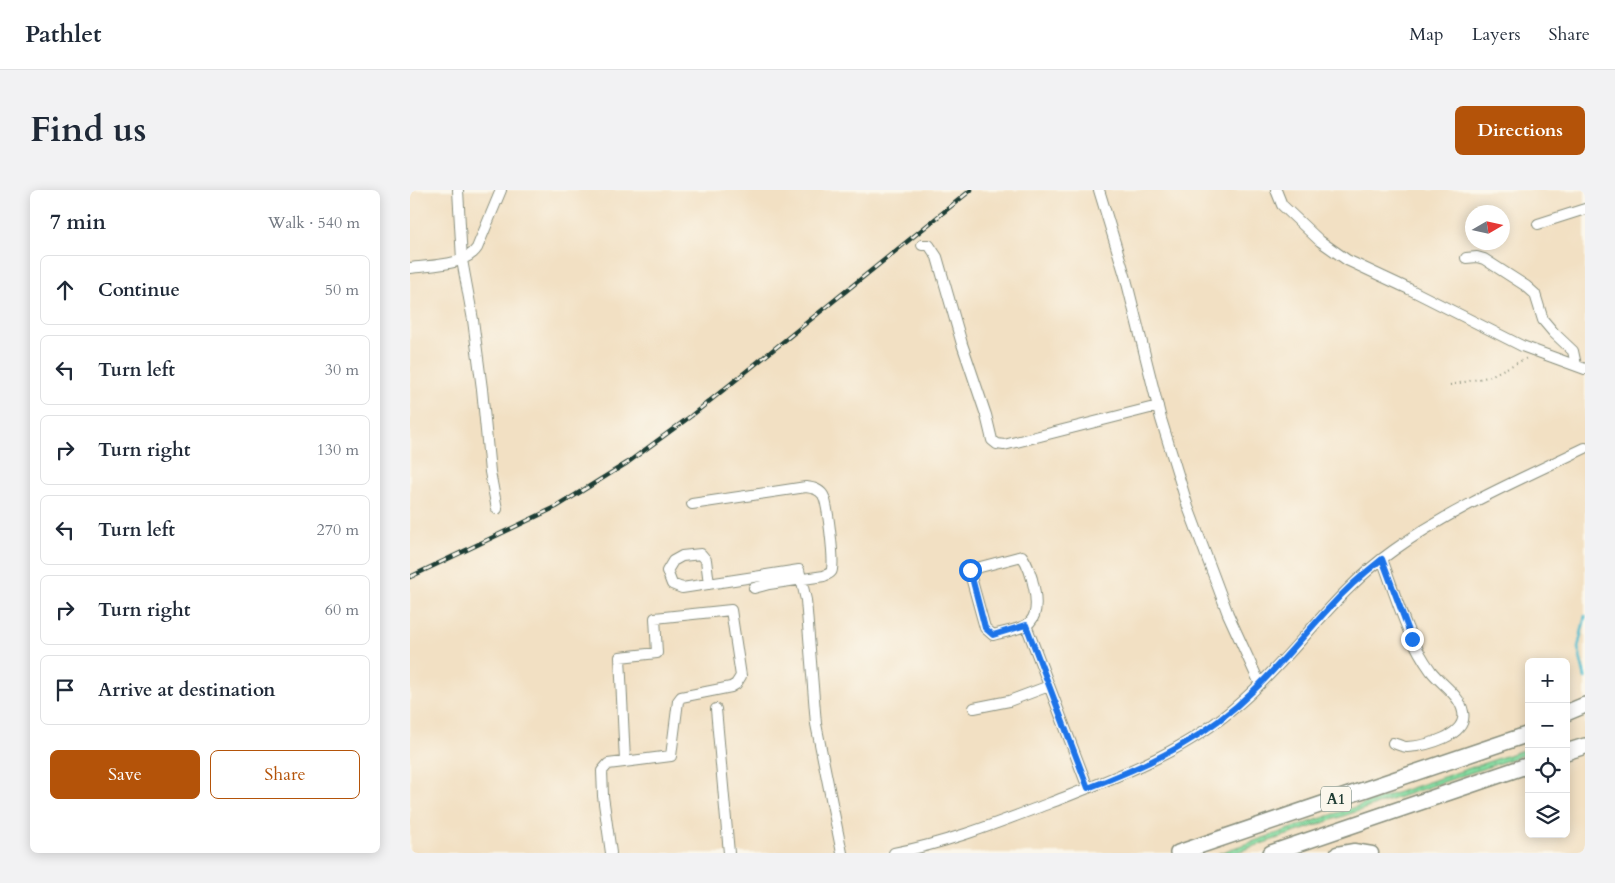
<!DOCTYPE html>
<html lang="en">
<head>
<meta charset="utf-8">
<style>
	:root { --surface:#fff; --page:#f2f2f3; --text:#1f2937; --muted:#747a83; --line:#e0e1e3; --accent:#b45309 }
	body { margin:0; font-family:Cardo,serif; background:var(--page); color:var(--text) }
	.controls { position:absolute; right:15px; bottom:15px; display:grid; overflow:hidden; border-radius:8px; box-shadow:0 2px 12px #0003 }
	.controls button { width:45px; height:45px; display:grid; place-items:center; padding:0; border:0; border-bottom:1px solid var(--line); background:var(--surface); color:var(--text); font:25px sans-serif }
	.compass { position:absolute; left:1055px; top:15px; width:45px; height:45px; border-radius:50%; background:var(--surface); box-shadow:0 2px 12px #0003; rotate:81deg }
	.stop { position:absolute; width:15px; height:15px; margin:-11px; border:4px solid #1a73e8; border-radius:50%; background:#fff }
	.stop.end { background:#1a73e8; border-color:#fff; box-shadow:0 1px 5px #0008 }
	.list { margin:0; padding:0; list-style:none }
	h2 { display:flex; justify-content:space-between; align-items:center; height:65px; margin:0; padding:0 20px; font-size:21px }
	h2 small { font-size:16px; font-weight:400; color:var(--muted) }
	.list li { display:grid; grid-template-columns:32px 1fr auto; gap:15px; align-items:center; box-sizing:border-box; height:70px; margin:0 10px 10px; padding:0 10px; border:1px solid var(--line); border-radius:8px }
	.list b { display:block; font-size:19px; white-space:nowrap }
	.list em { font-size:16px; font-style:normal; color:var(--muted) }
	.actions { display:flex; gap:10px; padding:15px 20px }
	.actions a { flex:1; padding:11px 0; border:1px solid var(--accent); border-radius:8px; text-align:center; font-size:18px; color:var(--accent) }
	.actions .main { background:var(--accent); color:#fff }
	.icon { flex:none; width:28px; height:28px; fill:none; stroke:currentColor; stroke-width:2; stroke-linecap:round; stroke-linejoin:round }
	.map { position:relative; flex:none; width:1175px; height:663px; overflow:hidden; border-radius:8px }
	header { display:flex; align-items:center; gap:30px; box-sizing:border-box; height:70px; padding:0 25px; background:var(--surface); border-bottom:1px solid var(--line) }
	header strong { font-size:24px }
	nav { display:flex; gap:28px; margin-inline-start:auto; font-size:18px }
	.intro { display:flex; align-items:center; justify-content:space-between; box-sizing:border-box; height:120px; padding:0 30px }
	h1 { margin:0; font-size:35px }
	.button { padding:12px 22px; border-radius:8px; background:var(--accent); color:#fff; font-size:18px; font-weight:700 }
	main { display:flex; gap:30px; padding:0 30px }
	aside { flex:1; background:var(--surface); border-radius:8px; box-shadow:0 2px 12px #0003 }
	.map>svg:first-child { display:block }
</style>
</head>
<body>
<header>
<strong>Pathlet</strong>
<nav><a>Map</a><a>Layers</a><a>Share</a></nav>
</header>
<div class="intro"><h1>Find us</h1><a class="button">Directions</a></div>
<main>
<aside>
<h2>7 min<small>Walk · 540 m</small></h2>
<ul class="list">
<li><svg class="icon" aria-label="ahead" viewBox="0 0 24 24"><path d="M12 20V5M6 11l6-6 6 6"/></svg><div><b>Continue</b></div><em>50 m</em></li>
<li><svg class="icon" aria-label="left" viewBox="0 0 24 24"><path d="M17 20v-9H6M10 6l-5 5 5 5"/></svg><div><b>Turn left</b></div><em>30 m</em></li>
<li><svg class="icon" aria-label="right" viewBox="0 0 24 24"><path d="M7 20v-9h11M14 6l5 5-5 5"/></svg><div><b>Turn right</b></div><em>130 m</em></li>
<li><svg class="icon" aria-label="left" viewBox="0 0 24 24"><path d="M17 20v-9H6M10 6l-5 5 5 5"/></svg><div><b>Turn left</b></div><em>270 m</em></li>
<li><svg class="icon" aria-label="right" viewBox="0 0 24 24"><path d="M7 20v-9h11M14 6l5 5-5 5"/></svg><div><b>Turn right</b></div><em>60 m</em></li>
<li><svg class="icon" aria-label="arrive" viewBox="0 0 24 24"><path d="M6 21V4h12l-3 4 3 4H6"/></svg><div><b>Arrive at destination</b></div></li>
</ul>
<div class="actions"><a class="main">Save</a><a>Share</a></div>
</aside>
<div class="map">
<svg width="1175" height="663" viewBox="0 0 1175 663">
	<defs>
		<pattern id="grass-dots" width="8" height="8" patternUnits="userSpaceOnUse" patternTransform="scale(1.25)"><rect width="8" height="8" fill="#85dca0"/><path d="M2 2h.1M6 6h.1" fill="none" stroke="#6cb483" stroke-width="1.8" stroke-linecap="round"/></pattern>
	</defs>
	<rect width="100%" height="100%" fill="#fbf7ec"/>
	<filter id="ink" filterUnits="userSpaceOnUse"><feTurbulence type="fractalNoise" baseFrequency=".02" numOctaves="2"/><feDisplacementMap in="SourceGraphic" scale="10" xChannelSelector="R" yChannelSelector="G"/><feConvolveMatrix kernelMatrix="1 2 1 2 8 2 1 2 1" color-interpolation-filters="sRGB"/></filter>
	<filter id="wash" filterUnits="userSpaceOnUse"><feTurbulence type="fractalNoise" baseFrequency=".0096" numOctaves="4" result="noise"/><feDisplacementMap in="SourceGraphic" scale="20" xChannelSelector="R" yChannelSelector="G"/><feGaussianBlur stdDeviation="1.12" result="paint"/><feColorMatrix in="noise" values="0 0 0 0 0 0 0 0 0 0 0 0 0 0 0 0 0 1.4 0 .05"/><feComposite in="paint" operator="in"/></filter>
	<g filter="url(#wash)">
		<rect width="100%" height="100%" fill="#f2e0c3"/>
		<path fill="url(#grass-dots)" stroke="#528c6a" d="M 1119,558 L 1119,563 L 824,663 L 809,663 Z"/>
		<g fill="none" stroke-linecap="round" stroke-linejoin="round">
			<path stroke="#55bfd2" stroke-width="2.5" d="M 1175,426 L 1168,458 L 1175,488"/>
		</g>
	</g>
	<g filter="url(#ink)">
		<g fill="none" stroke-linecap="round" stroke-linejoin="round">
			<g stroke="#888e7c" stroke-width="12">
				<path id="minor" d="M 48,0 L 52,70 L 63,130 L 72,199 L 80,282 L 87,319
					M 689,0 L 716,89 L 751,229 L 778,317 L 818,424 L 850,494
					M 866,0 L 872,15 L 910,51 L 937,70 L 999,99 L 1112,156 L 1175,179
					M 1128,34 L 1175,19
					M 512,55 L 519,55 L 527,67 L 552,154 L 576,225 L 582,250 L 587,254 L 594,255 L 748,216
					M 1056,68 L 1067,67 L 1074,69 L 1116,96 L 1125,104 L 1133,130 L 1144,143 L 1163,161 L 1166,175
					M 0,78 C 21,75 55,76 67,58 L 91,0
					M 282,314 L 396,297 C 403,298 409,299 413,305 C 418,313 424,369 422,379 C 422,383 418,384 414,386 L 359,394 L 344,398
					M 612,366 C 621,379 633,419 620,432 C 614,439 593,442 583,445 L 575,438 L 559,380 Z
					M 972,369 C 986,406 997,448 1021,481 C 1031,494 1050,505 1053,522 C 1058,546 1015,556 997,557 C 993,557 987,554 983,553
					M 299,394 L 296,370 L 291,364 L 272,366 L 263,371 L 257,381 L 262,394 L 272,398 L 389,380 L 396,410 L 406,534 L 432,663
					M 616,435 L 678,598
					M 564,518 L 599,511 L 639,496
					M 306,519 L 319,663
					M 201,663 L 193,606 L 192,581 L 198,574 L 261,566 L 268,511 L 271,507 L 321,497 L 326,494 L 331,486 L 321,420 L 245,428 L 247,463 L 210,467 L 215,571
					M 484,663 C 540,652 587,633 640,613 C 709,586 774,563 830,513 C 885,465 924,402 984,360 C 1041,319 1111,289 1175,258"/>
			</g>
			<g stroke="#888e7c" stroke-width="15">
				<path id="major" d="M 927,663 L 944,660 L 962,663"/>
			</g>
			<g stroke="#888e7c" stroke-width="18">
				<path id="highway" d="M 1156,523 L 1175,515
					M 1156,562 L 1175,556
					M 768,663 L 1119,544
					M 861,663 L 1119,575"/>
			</g>
			<path stroke="#888e7c" stroke-width="2" stroke-dasharray="1 4" stroke-linecap="butt" d="M 1040,195 L 1078,187 L 1117,168"/>
			<use href="#minor" stroke="#fff" stroke-width="10"/>
			<use href="#major" stroke="#fff" stroke-width="12"/>
			<use href="#highway" stroke="#fff" stroke-width="15"/>
			<g stroke="#1f3d34" stroke-width="4.5">
				<path id="rail" d="M 0,387 L 146,317 L 217,273 L 281,226 L 561,0"/>
			</g>
			<use href="#rail" stroke="#fbf7ec" stroke-width="2.5" stroke-dasharray="8" stroke-linecap="butt"/>
		</g>
	</g>
	<g fill="none" stroke-linecap="round" stroke-linejoin="round" filter="url(#ink)">
		<path stroke="#1a73e8" stroke-width="6" d="M 560,380 L 575,438 L 583,445 L 616,435 L 678,598 C 741,574 796,548 844,500 C 871,474 894,445 919,418 C 935,400 953,384 972,369 L 1002,449"/>
	</g>
	<g text-anchor="middle" dominant-baseline="central" stroke-width="4.5" stroke-linejoin="round" paint-order="stroke">
		<rect fill="#fbf7ec" stroke="#61756b" stroke-width="1" x="911" y="596.5" width="30" height="25" rx="4"/>
		<g font-size="15" font-weight="bold" fill="#1f3d34">
			<text x="926" y="609">Α1</text>
		</g>
	</g>
</svg>
<div class="controls">
<button>+</button>
<button>−</button>
<button><svg class="icon" aria-label="locate" viewBox="0 0 24 24"><circle cx="12" cy="12" r="6"/><path d="M12 2v4M12 18v4M2 12h4M18 12h4"/></svg></button>
<button><svg class="icon" aria-label="layers" viewBox="0 0 24 24"><path d="M12 4l9 5-9 5-9-5zM3 14l9 5 9-5"/></svg></button>
</div>
<svg class="compass" viewBox="-18 -18 36 36"><path d="M0-13l5 13h-10z" fill="#e53935"/><path d="M0 13l5-13h-10z" fill="#747a83"/></svg>
<div class="stop" style="left:560px;top:380px"></div>
<div class="stop end" style="left:1002px;top:449px"></div>
</div>
</main>
</body>
</html>
